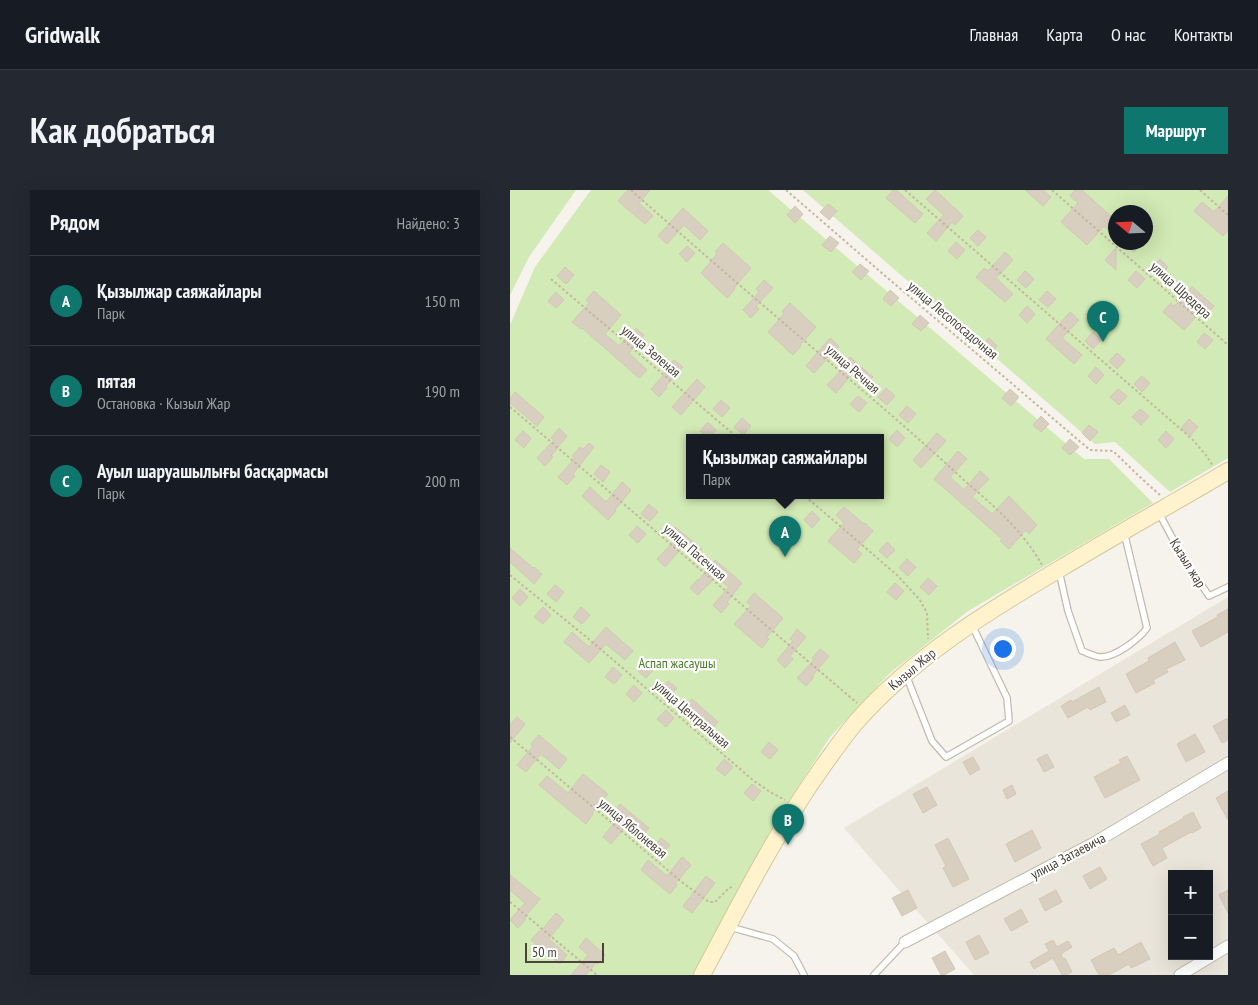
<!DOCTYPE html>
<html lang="ru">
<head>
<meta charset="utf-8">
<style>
	:root { --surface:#171b24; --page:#242831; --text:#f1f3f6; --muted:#9ea1a6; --line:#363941; --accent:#0f766e }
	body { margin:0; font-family:"PT Sans Narrow",sans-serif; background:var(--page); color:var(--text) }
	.controls { position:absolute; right:15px; bottom:15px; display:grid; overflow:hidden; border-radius:0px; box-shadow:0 5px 20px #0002 }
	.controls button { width:45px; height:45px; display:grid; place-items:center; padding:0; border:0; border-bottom:1px solid var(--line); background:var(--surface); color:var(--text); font:25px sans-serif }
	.compass { position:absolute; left:598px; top:15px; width:45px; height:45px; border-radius:50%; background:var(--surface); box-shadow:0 5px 20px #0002; rotate:289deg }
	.scale { position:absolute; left:15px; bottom:12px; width:79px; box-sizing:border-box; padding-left:5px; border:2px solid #4b4439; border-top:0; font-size:14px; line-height:18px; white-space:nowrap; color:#4b4439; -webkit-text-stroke:4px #fff; paint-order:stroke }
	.you { position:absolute; left:492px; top:458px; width:18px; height:18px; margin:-12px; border:4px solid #fff; border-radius:50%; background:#1a73e8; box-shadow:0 0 0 8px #1a73e833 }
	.badge { display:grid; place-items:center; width:32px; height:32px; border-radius:50%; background:var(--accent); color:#fff; font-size:16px; font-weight:700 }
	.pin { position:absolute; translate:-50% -41px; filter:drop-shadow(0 1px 2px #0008) }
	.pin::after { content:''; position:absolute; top:26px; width:18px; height:15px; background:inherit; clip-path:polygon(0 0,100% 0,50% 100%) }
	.popup { position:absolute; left:176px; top:244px; width:198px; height:65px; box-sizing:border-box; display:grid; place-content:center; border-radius:0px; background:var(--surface); filter:drop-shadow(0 1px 4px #0005); font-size:16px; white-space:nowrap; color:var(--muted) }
	.popup b { font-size:19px; color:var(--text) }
	.popup::after { content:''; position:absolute; left:50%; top:100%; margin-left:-10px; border:10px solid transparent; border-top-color:var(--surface) }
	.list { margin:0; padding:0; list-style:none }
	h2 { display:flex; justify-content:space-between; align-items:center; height:65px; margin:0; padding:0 20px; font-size:21px }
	h2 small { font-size:16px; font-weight:400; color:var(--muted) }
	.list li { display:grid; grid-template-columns:32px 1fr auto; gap:15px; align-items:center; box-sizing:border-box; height:90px; padding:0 20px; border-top:1px solid var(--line) }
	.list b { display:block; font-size:19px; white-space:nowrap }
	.list p { margin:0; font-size:16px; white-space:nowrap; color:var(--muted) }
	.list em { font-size:16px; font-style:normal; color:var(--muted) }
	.map { position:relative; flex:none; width:718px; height:785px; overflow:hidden; border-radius:0px }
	header { display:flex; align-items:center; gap:30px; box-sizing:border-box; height:70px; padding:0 25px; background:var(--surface); border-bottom:1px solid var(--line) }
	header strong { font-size:24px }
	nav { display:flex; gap:28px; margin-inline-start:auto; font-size:18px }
	.intro { display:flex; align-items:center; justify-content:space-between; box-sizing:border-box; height:120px; padding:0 30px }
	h1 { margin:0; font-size:35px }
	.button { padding:12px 22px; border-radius:0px; background:var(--accent); color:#fff; font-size:18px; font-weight:700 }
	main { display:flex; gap:30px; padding:0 30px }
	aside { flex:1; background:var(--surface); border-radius:0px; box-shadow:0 5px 20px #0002 }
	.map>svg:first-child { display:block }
</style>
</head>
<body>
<header>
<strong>Gridwalk</strong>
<nav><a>Главная</a><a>Карта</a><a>О нас</a><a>Контакты</a></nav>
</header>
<div class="intro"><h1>Как добраться</h1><a class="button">Маршрут</a></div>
<main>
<aside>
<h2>Рядом<small>Найдено: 3</small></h2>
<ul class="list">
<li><span class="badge">A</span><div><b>Қызылжар саяжайлары</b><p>Парк</p></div><em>150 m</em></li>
<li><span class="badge">B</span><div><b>пятая</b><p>Остановка · Кызыл Жар</p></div><em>190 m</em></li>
<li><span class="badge">C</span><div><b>Ауыл шаруашылығы басқармасы</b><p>Парк</p></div><em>200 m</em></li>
</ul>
</aside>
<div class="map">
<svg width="718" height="785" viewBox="0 0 718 785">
	<rect width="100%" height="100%" fill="#f6f3ec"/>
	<path fill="#eae5da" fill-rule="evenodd" d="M 718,407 L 718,785 L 464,785 L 334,638 ZM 662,684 L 699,684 L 699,766 L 662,766 Z"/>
	<path fill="#d2eab5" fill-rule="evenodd" d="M 0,0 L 66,0 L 19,67 L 0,105 Z
		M 81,0 L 258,0 L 574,269 L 599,269 L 643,313 L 458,421 L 380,483 L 320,547 L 267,629 L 184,785 L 0,785 L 0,135 L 25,77 ZM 180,248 L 370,248 L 370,306 L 180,306 Z
		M 293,0 L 718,0 L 718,268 L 660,302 L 605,252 L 585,254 ZM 606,22 L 636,22 L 636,52 L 606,52 Z"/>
	<path fill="#d8cfc1" stroke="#d3c7b4" d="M 118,0 L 140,0 L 129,13 L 143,26 L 135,34 L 108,11 Z
		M 383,0 L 386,0 L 413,24 L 405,33 L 376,8 Z
		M 425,0 L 453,26 L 445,35 L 442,32 L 426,51 L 417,43 L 434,25 L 416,9 Z
		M 515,0 L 533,0 L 541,7 L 533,16 Z
		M 565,0 L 572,0 L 606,31 L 606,47 L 594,36 L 577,55 L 551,32 L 568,13 L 560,6 Z
		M 718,6 L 718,41 L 713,46 L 684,21 L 692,12 L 704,22 Z
		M 318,14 L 327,21 L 319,30 L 310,22 Z
		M 285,16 L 293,24 L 285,33 L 277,25 Z
		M 173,18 L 198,41 L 190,50 L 174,35 L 157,54 L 148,46 Z
		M 468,40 L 476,47 L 468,56 L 460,48 Z
		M 320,46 L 329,53 L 321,62 L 312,55 Z
		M 446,52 L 455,60 L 447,69 L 438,61 Z
		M 613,52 L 633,52 L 624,62 Z
		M 213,53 L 241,78 L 224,98 L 225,99 L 217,108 L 191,83 L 207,64 L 205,62 Z
		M 177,56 L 185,63 L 177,72 L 169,64 Z
		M 606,58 L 606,80 L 595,70 Z
		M 495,62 L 503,70 L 486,88 L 503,104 L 495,112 L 466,87 L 474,78 L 478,81 Z
		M 650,69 L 658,77 L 650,86 L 642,78 Z
		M 350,74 L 359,81 L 351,90 L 342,82 Z
		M 55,77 L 64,85 L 56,94 L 47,86 Z
		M 515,81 L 524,89 L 516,98 L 507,90 Z
		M 626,81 L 635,89 L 627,98 L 618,90 Z
		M 254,90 L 263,98 L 246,116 L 249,119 L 241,128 L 233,120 L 249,102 L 246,99 Z
		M 682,97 L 704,116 L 696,125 L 691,121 L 674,140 L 653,122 L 661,113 L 664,116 Z
		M 380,100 L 389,108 L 381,116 L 373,109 Z
		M 84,101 L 111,125 L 95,144 L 109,156 L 126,138 L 134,145 L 119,163 L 137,180 L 129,188 L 72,138 L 71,139 L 62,132 L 79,113 L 76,110 Z
		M 537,101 L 546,109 L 538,117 L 529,110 Z
		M 46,102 L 54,110 L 46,118 L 38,111 Z
		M 280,113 L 306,137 L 290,155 L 291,156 L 283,165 L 258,142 L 274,124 L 272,121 Z
		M 517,116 L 525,124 L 517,133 L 509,125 Z
		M 560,122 L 569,130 L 552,148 L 572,165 L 564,174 L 536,149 Z
		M 410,125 L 419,133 L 411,141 L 402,134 Z
		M 583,142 L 591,150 L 583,159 L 575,151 Z
		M 694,143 L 703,150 L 695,159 L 687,152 Z
		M 320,148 L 329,156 L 304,183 L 296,176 Z
		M 479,148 L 487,156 L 479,165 L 471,157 Z
		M 607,163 L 615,170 L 607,179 L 599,171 Z
		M 340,167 L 363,187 L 355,196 L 342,184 L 326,203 L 317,195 L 334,177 L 332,175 Z
		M 164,170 L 173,177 L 156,196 L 157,198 L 149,207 L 141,199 L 158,180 L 156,179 Z
		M 586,177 L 594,185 L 586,194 L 578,186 Z
		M 632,186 L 640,193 L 632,202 L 624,194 Z
		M 187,189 L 195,197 L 171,225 L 162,217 Z
		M 376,198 L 385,206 L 377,215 L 368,207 Z
		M 500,199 L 509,207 L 501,216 L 492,208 Z
		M 608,199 L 617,206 L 609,215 L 600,207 Z
		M 5,202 L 34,227 L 27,236 L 0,213 L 0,209 Z
		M 348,206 L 357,213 L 349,222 L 340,214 Z
		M 211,210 L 220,218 L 212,227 L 203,219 Z
		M 397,216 L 406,224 L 398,233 L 389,225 Z
		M 630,219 L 639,226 L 631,235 L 622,227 Z
		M 531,226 L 539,234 L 531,242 L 523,235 Z
		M 232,228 L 241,236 L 233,245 L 224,237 Z
		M 679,229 L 688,237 L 680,246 L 671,238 Z
		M 198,232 L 206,240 L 199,248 L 190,241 Z
		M 579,235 L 588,242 L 580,251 L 572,243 Z
		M 49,238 L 57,246 L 41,266 L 43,267 L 35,276 L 27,268 L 44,250 L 41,248 Z
		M 387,240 L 395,248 L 387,257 L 379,249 Z
		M 13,241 L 21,248 L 14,258 L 5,250 Z
		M 656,241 L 664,249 L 656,258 L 648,250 Z
		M 427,243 L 436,251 L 411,278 L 403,270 Z
		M 560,249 L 569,257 L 560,265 L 552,258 Z
		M 79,253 L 84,257 L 63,284 L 65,286 L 57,295 L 48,287 L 65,268 L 62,266 L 70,257 L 73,259 Z
		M 448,261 L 457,269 L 440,287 L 454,300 L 470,281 L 479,289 L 462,307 L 482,324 L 499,306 L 527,335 L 519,344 L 516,340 L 499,359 L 490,351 L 492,349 L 424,289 Z
		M 91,275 L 100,282 L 93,292 L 84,284 Z
		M 112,292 L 121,300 L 105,320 L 106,321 L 98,330 L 72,306 L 80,297 L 96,312 Z
		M 266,306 L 288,306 L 278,317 Z
		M 139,314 L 148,322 L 140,331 L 131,324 Z
		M 334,317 L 354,334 L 355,333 L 363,341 L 347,359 L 352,364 L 344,373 L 318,351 L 334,333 L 326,325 Z
		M 302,321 L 310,329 L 302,338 L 294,330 Z
		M 127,336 L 136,344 L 128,353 L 119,345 Z
		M 165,337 L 192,359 L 184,368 L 172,358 L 155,377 L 147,369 L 164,351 L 158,346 Z
		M 377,352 L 385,360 L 377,368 L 369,361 Z
		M 0,358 L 23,378 L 24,377 L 32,384 L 24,394 L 0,372 Z
		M 397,369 L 406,377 L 398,386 L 389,378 Z
		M 205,370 L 232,393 L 217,412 L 219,414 L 211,423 L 203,415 L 219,397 L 206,387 L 188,405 L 180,398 L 188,389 L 189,390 Z
		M 418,388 L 427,396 L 419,405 L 410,397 Z
		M 385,393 L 394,401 L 386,410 L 377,402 Z
		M 45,395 L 54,402 L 46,412 L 37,404 Z
		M 10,399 L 18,407 L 10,416 L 2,408 Z
		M 244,403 L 273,428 L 257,447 L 259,449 L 252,458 L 224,434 L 241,416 L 237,412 Z
		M 33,417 L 41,425 L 33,434 L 24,427 Z
		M 71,417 L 80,425 L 72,434 L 63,427 Z
		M 718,419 L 718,442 L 691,457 L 682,441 L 708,427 L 707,425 Z
		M 96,437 L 123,461 L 115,470 L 96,454 L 79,473 L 54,452 L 62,442 L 79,457 Z
		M 287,439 L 296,447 L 280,466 L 283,469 L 275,478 L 267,470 L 283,451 L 280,449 Z
		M 665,452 L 675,470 L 656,479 L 658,482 L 643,490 L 645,493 L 626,503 L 616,484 L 639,471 L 638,468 Z
		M 310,459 L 319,466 L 302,486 L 304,487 L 296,496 L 287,488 L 304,470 L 302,468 Z
		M 136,472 L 144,479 L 136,488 L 128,481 Z
		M 103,477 L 112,485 L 104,494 L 95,487 Z
		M 158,491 L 167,498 L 158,507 L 150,500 Z
		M 124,495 L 132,503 L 124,512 L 116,504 Z
		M 589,497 L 596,512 L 580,520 L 578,517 L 558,528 L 551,516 L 561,510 L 562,512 Z
		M 182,509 L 208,532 L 200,541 L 174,519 Z
		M 615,515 L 620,525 L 606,532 L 601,523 Z
		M 156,520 L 164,528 L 156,537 L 147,529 Z
		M 7,527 L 15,534 L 0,553 L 0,535 Z
		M 718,528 L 718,550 L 712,553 L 703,536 Z
		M 685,544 L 695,562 L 676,572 L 667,554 Z
		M 29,545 L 57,569 L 49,579 L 31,564 L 16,582 L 7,575 L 23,556 L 21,554 Z
		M 259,552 L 268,560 L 260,569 L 251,562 Z
		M 537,564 L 544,577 L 534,582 L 527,569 Z
		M 617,566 L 630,590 L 595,608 L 584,587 L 611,573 L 609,570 Z
		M 463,567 L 470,579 L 460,585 L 453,572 Z
		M 214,569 L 223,577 L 215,586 L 206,579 Z
		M 73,584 L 98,604 L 82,623 L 83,624 L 76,634 L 29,595 L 37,586 L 58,603 Z
		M 242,594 L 251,601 L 243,611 L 234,603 Z
		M 502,595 L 506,604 L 497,609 L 493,600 Z
		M 417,597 L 427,615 L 413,623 L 403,604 Z
		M 718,601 L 718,630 L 706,608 Z
		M 110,614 L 139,638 L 131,647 L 117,635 L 101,654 L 93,647 L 108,628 L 103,623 Z
		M 683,622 L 691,638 L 682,643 L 681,642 L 652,658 L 657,668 L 643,676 L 631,654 L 650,644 L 649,642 L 674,628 L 673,627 Z
		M 522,640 L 531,658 L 505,672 L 496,654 Z
		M 151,648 L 160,655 L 152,664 L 144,657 Z
		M 438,648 L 459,689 L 443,697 L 433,678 L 436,676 L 425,655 Z
		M 172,667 L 181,675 L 165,694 L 167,695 L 160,704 L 131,680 L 138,670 L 157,686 Z
		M 590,677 L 597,689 L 580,699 L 573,686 Z
		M 0,685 L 30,709 L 14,728 L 16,729 L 8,738 L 0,730 L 15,713 L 0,700 Z
		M 196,686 L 205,693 L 182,723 L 173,716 Z
		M 398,700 L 407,718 L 392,726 L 382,708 Z
		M 546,700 L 552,712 L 535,721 L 529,709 Z
		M 718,700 L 718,723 L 709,705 Z
		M 511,719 L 518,732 L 501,741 L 494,729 Z
		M 46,723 L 54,730 L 39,749 L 57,765 L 50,774 L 21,750 L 29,741 L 30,742 Z
		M 469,745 L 479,763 L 465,770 L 456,752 Z
		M 76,748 L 95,765 L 88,774 L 86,773 L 76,785 L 61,785 L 78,765 L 69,757 Z
		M 543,750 L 547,757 L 558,751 L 562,757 L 551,764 L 553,769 L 555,768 L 562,782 L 556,785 L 552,785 L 543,768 L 524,779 L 520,772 L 539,761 L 535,754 Z
		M 631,752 L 640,769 L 621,778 L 619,774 L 599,785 L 589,785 L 581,770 L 604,758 L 608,765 Z
		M 435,761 L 445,779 L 434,785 L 431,785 L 422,768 Z"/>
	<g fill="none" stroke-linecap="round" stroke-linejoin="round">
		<g stroke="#c2bbae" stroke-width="8">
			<path id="service" d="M 649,323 L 673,368 L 699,406 L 718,397
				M 549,381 L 558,421 L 572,461 C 578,463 586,467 591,467 C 606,467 629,449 637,438 L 614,342
				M 396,485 L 422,551 L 436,567 L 499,531 L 497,508 L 462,435
				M 220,737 L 263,749 L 284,766 L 294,785
				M 364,785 L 395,752"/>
		</g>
		<g stroke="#c2bbae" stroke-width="13">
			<path id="minor" d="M 395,752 L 584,653 L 718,573
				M 670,785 L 718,756"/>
		</g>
		<g stroke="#d6c79b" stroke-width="18">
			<path id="secondary" d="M 192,785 C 230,714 266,642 313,576 C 324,561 335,545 347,531 C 404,467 475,423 548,380 C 604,346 662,314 718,281"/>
		</g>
		<path stroke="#c4b79f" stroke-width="2" stroke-dasharray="2.5 2.5" stroke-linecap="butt" d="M 121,0 C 204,74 289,146 373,218 C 401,242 428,266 455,291 C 484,316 513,341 532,375
			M 276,0 L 373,84 L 580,260 L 603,261 L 631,288 L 651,306
			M 395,0 L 681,248 L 696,265 L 703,276
			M 542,0 L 718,155
			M 690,0 L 718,25
			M 41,89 L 228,248
			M 0,217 L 347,513
			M 295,306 L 387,385 L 410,410 L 417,423 L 418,449
			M 0,385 L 80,450 L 244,591 L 260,602 L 275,610
			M 0,547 L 173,693 L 199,712 L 205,712 L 219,698 L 224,696
			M 0,712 L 87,785"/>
		<use href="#service" stroke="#fff" stroke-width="5.5"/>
		<use href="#minor" stroke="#fff" stroke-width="11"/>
		<use href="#secondary" stroke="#fff3cd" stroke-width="16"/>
	</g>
	<g text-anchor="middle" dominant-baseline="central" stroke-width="4.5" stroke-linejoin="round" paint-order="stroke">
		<g font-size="14" fill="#4b4439" stroke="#fff">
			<text transform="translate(671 100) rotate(42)">улица Шредера</text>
			<text transform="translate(443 130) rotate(40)">улица Лесопосадочная</text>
			<text transform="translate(141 161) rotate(40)">улица Зеленая</text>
			<text transform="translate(343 179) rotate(41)">улица Речная</text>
			<text transform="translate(185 362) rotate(41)">улица Пасечная</text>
			<text transform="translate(678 373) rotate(58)">Кызыл жар</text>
			<text transform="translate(402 479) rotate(-40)">Кызыл Жар</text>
			<text transform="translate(182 524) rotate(41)">улица Центральная</text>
			<text transform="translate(123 638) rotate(40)">улица Яблоневая</text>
			<text transform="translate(558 666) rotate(-28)">улица Затаевича</text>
		</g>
		<g font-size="14" fill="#4a7f2a" stroke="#fff">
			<text x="167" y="473">Аспап жасаушы</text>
		</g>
	</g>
</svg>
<div class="controls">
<button>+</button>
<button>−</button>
</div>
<svg class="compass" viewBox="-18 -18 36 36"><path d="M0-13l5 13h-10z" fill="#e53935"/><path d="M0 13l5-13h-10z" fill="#9ea1a6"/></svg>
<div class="scale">50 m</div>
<div class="you"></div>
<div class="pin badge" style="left:275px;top:367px">A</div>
<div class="popup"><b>Қызылжар саяжайлары</b>Парк</div>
<div class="pin badge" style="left:278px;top:655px">B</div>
<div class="pin badge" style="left:593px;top:152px">C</div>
</div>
</main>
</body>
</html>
